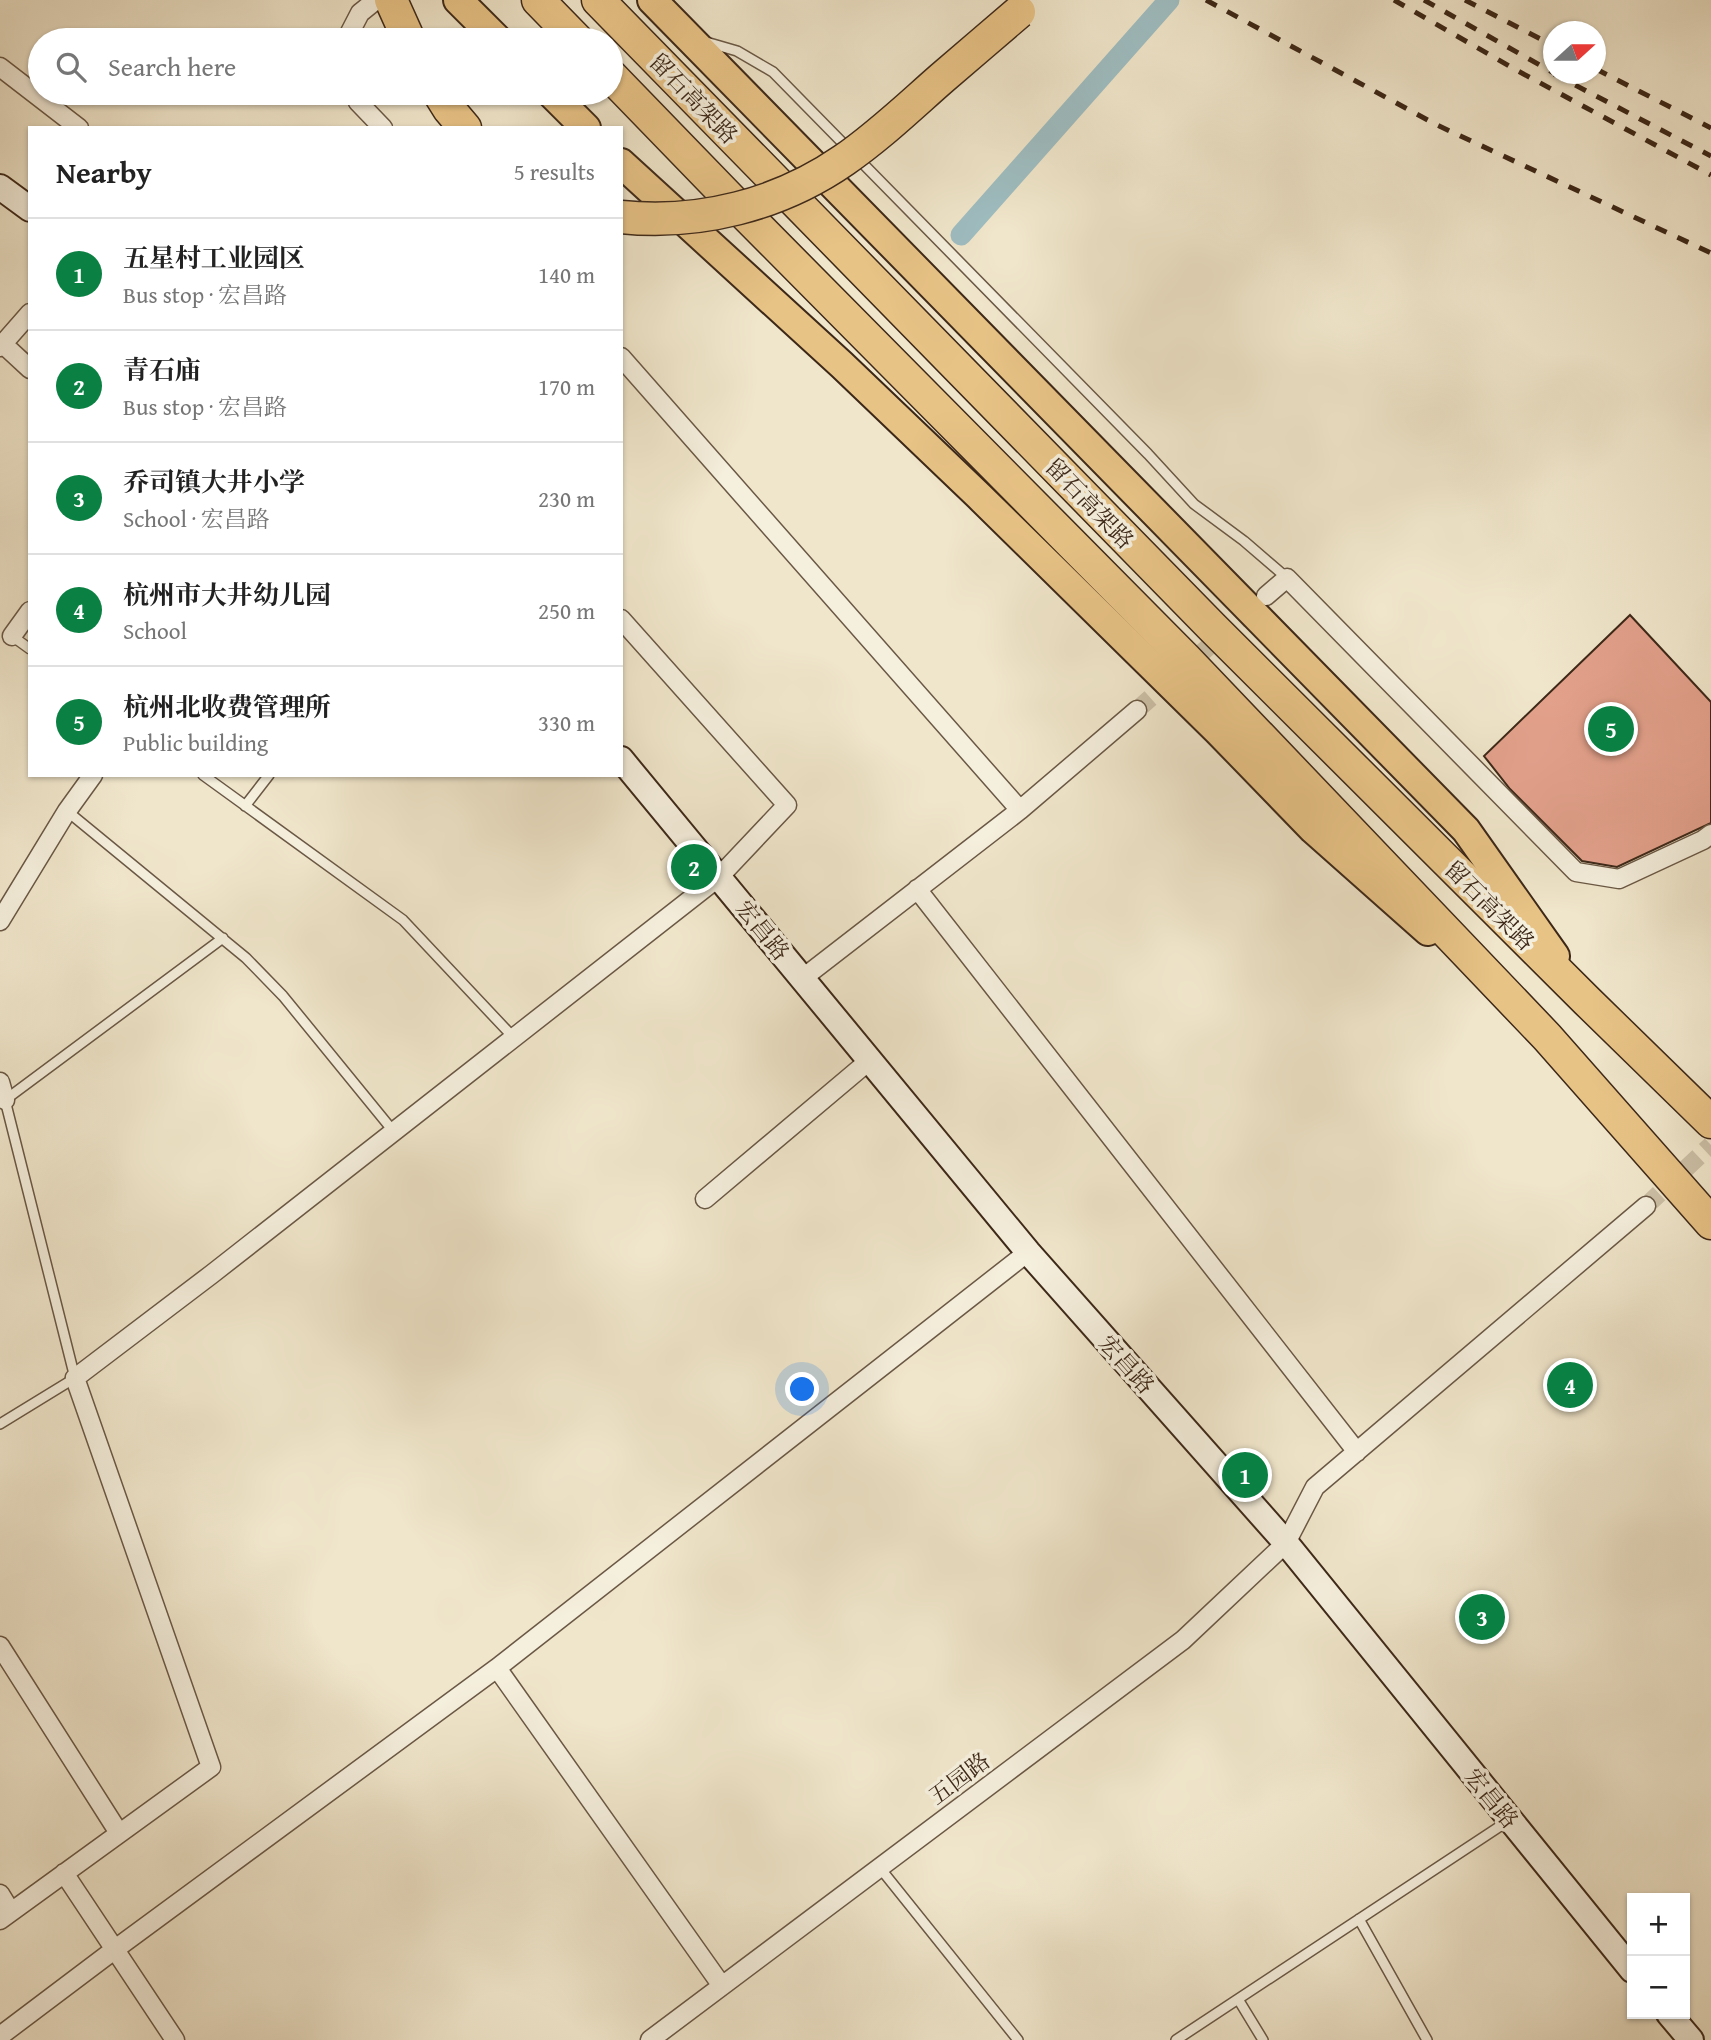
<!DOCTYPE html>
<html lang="en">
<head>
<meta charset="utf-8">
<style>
	:root { --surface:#fff; --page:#f2f2f2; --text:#222; --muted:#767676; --line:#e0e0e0; --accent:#0b8043 }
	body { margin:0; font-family:"Gentium Book Plus","Noto Serif SC",serif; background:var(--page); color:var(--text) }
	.controls { position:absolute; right:21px; bottom:21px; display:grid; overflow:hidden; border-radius:0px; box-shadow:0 2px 5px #0004 }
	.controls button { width:63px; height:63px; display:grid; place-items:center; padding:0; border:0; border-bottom:2px solid var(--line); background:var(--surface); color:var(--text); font:35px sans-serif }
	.compass { position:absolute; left:1543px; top:21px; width:63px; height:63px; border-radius:50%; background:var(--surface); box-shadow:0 2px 5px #0004; rotate:69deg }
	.you { position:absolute; left:803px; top:1390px; width:24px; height:24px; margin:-18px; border:5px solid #fff; border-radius:50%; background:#1a73e8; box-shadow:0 0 0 10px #1a73e833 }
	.badge { display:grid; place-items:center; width:46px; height:46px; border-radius:50%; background:var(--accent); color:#fff; font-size:23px; font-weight:700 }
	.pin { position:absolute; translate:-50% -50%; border:4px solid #fff; box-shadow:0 2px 7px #0006 }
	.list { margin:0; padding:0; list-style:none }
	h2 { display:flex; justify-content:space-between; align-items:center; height:91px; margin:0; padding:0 28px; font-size:30px }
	h2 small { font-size:23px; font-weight:400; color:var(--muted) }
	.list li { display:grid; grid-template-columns:46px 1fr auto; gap:21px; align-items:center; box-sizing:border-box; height:112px; padding:0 28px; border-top:2px solid var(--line) }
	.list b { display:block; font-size:26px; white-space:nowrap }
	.list p { margin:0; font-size:23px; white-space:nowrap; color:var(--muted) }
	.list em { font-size:23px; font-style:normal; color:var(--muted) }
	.icon { flex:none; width:38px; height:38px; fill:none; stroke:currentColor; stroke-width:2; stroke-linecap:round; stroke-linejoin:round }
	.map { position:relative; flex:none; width:1711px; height:2040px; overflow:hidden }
	.search { position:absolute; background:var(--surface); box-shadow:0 2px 5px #0004; left:28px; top:28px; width:595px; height:77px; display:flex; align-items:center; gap:18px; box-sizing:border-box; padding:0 24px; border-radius:38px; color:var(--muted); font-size:26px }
	.panel { position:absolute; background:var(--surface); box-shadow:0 2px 5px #0004; left:28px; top:126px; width:595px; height:651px; border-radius:0px }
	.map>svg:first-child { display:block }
</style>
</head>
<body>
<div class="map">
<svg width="1711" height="2040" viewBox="0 0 1711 2040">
	<rect width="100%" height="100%" fill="#f0e6cb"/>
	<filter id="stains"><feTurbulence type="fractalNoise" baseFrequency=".00286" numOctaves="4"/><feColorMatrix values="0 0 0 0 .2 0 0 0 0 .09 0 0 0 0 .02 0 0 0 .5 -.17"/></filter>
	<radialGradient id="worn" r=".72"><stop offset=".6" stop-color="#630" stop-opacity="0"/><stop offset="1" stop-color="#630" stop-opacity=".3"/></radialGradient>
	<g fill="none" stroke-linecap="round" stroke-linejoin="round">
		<path stroke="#9ebdc1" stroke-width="21" d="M 961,235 L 1169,0"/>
	</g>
	<path fill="#e3a18c" stroke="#3d2818" stroke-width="2" d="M 1630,615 L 1711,702 L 1711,823 L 1617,867 L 1582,861 L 1510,789 L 1484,756 Z"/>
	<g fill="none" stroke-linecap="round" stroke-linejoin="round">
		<path stroke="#ccc0a7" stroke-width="18" stroke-dasharray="18 9" stroke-linecap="butt" d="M 1137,710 L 1258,603
			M 1646,1206 L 1711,1145"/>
		<g stroke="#6a5845" stroke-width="12">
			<path id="lane" d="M 706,42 L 737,51 L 773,72 L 1148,454 L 1194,504 L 1244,541 L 1287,578
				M 12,636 L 30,649
				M 203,775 L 403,920 L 514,1038
				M 245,806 L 269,775
				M 67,811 L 246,958 L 283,996 L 394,1132
				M 0,1424 L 75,1378 L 5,1100 L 223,938
				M 880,1868 L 1018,2040
				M 1359,1919 L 1427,2040
				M 1238,1999 L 1263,2040
				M 1176,2040 L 1508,1821"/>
		</g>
		<g stroke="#6a5845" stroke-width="21">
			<path id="street" d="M 346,40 L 360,13 L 376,0
				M 0,67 L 79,128
				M 354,93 L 358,102 L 383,128
				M 3,344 L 30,369
				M 0,347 L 30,313
				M 621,357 L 1020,810
				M 1266,596 L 1287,578 L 1576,872 L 1619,879 L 1703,840 L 1711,834
				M 12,636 L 30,611
				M 917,889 L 1357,1452
				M 0,921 L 67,811 L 93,775
				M 803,978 L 1020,810 L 1137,710
				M 0,1082 L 5,1100
				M 705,1199 L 870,1060
				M 0,1646 L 119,1833
				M 497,1668 L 1028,1252
				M 64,1873 L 175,2040
				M 0,1894 L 11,1912
				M 0,1920 L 211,1767 L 75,1378 L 212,1274 L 719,877 L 787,805 L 621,619
				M 0,2036 L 114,1950 L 497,1668 L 722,1986
				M 650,2040 L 1183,1640 L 1286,1543 L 1315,1487 L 1646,1206"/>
		</g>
		<g stroke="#3d2818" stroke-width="28">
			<path id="secondary" d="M 0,187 L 30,209
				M 621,759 L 1028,1252 L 1286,1543 L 1632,1970
				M 1669,2014 L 1691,2040"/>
		</g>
		<g stroke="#3d2818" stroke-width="32">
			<path id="primary" d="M 458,0 L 498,40
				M 652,0 L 1466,830 L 1555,956
				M 551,93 L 586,128
				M 621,163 L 842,365 L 979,496 L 1218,731 L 1313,829 L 1428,931"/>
		</g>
		<g stroke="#3d2818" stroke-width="35">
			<path id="highway" d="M 391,0 L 409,40
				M 538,0 L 577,40
				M 598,0 L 1213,628 L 1587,1001 L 1711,1122
				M 611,76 L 736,205 L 1186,659 L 1547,1037 L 1711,1223
				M 439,93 L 449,109 L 465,128"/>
		</g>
		<use href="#lane" stroke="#f5efdd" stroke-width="9"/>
		<use href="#street" stroke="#f5efdd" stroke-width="18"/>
		<use href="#secondary" stroke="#f5efdd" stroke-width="24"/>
		<use href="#primary" stroke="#e8c386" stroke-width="28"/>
		<use href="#highway" stroke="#e8c386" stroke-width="32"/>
		<path stroke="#3d2818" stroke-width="5" stroke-dasharray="12 12" stroke-linecap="butt" d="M 1206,0 L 1437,125 L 1711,253
			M 1394,0 L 1518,71 L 1711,175
			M 1424,0 L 1554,73
			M 1465,0 L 1554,46
			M 1596,69 L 1711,128
			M 1554,74 L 1711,156"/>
		<g stroke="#3d2818" stroke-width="35" stroke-linecap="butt">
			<path id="highway-bridge" d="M 621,217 C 699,225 779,205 844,160 C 879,136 910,106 942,78 C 968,56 993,34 1019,12"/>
		</g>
		<use href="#highway-bridge" stroke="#e8c386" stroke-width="32"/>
	</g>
	<g text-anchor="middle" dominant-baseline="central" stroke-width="7" stroke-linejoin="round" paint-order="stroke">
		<g font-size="23" fill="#3d2818" stroke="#f5efdd">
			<text transform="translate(694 98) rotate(46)">留石高架路</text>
			<text transform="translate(1090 503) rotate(46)">留石高架路</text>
			<text transform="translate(1490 905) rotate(45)">留石高架路</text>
			<text transform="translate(763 930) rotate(51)">宏昌路</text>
			<text transform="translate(1127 1364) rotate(48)">宏昌路</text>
			<text transform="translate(959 1778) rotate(-37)">五园路</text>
			<text transform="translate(1492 1798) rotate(51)">宏昌路</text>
		</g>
	</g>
	<rect width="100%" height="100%" filter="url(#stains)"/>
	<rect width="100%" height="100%" fill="url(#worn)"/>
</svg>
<div class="controls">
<button>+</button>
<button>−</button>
</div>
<svg class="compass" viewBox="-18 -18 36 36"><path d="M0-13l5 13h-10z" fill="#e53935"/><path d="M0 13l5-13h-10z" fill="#767676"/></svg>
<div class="you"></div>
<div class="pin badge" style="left:1245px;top:1475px">1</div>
<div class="pin badge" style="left:694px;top:867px">2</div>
<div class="pin badge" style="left:1482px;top:1617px">3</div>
<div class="pin badge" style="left:1570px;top:1385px">4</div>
<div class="pin badge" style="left:1611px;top:729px">5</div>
<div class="search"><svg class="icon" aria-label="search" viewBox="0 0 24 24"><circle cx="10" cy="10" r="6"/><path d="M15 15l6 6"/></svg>Search here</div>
<section class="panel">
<h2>Nearby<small>5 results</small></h2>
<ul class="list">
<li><span class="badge">1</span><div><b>五星村工业园区</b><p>Bus stop · 宏昌路</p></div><em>140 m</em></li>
<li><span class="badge">2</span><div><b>青石庙</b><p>Bus stop · 宏昌路</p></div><em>170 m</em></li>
<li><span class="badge">3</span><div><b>乔司镇大井小学</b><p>School · 宏昌路</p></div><em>230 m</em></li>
<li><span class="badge">4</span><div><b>杭州市大井幼儿园</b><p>School</p></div><em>250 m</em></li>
<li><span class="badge">5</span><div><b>杭州北收费管理所</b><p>Public building</p></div><em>330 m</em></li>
</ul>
</section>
</div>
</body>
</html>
